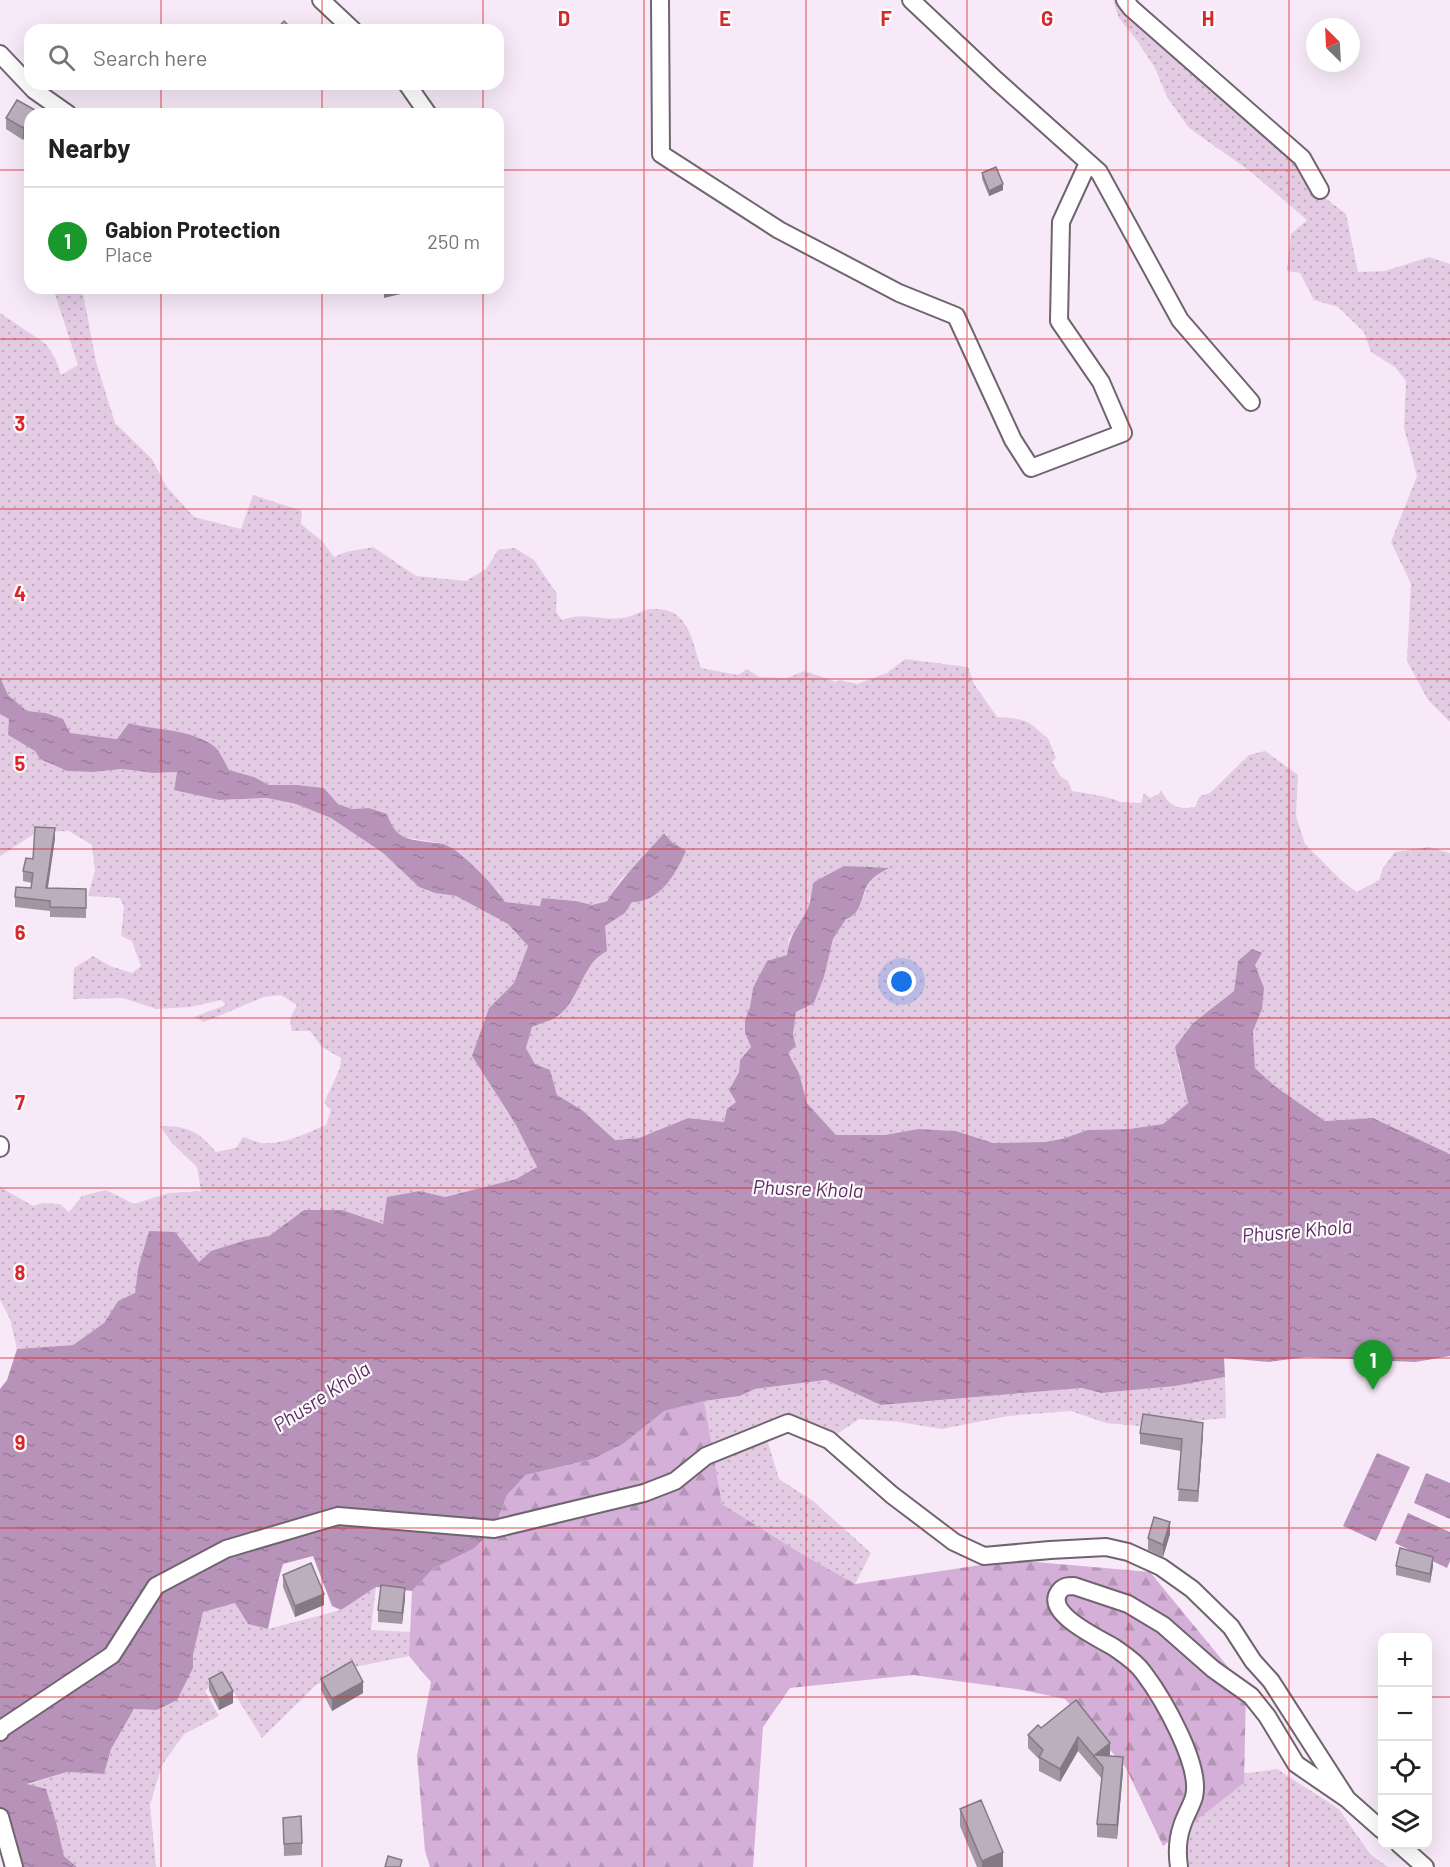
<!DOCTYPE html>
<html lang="en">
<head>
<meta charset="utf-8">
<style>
	:root { --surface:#fff; --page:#f2f2f2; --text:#222; --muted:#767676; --line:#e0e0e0; --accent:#1a982b }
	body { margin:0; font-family:Barlow,sans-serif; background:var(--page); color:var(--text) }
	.controls { position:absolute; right:18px; bottom:18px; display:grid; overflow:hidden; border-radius:12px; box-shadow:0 6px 24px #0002 }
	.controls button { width:54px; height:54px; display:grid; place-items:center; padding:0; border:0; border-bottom:2px solid var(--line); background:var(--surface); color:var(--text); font:30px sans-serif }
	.compass { position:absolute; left:1306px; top:18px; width:54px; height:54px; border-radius:50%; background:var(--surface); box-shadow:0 6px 24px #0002; rotate:336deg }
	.you { position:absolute; left:902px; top:982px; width:21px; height:21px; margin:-15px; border:4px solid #fff; border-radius:50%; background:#1a73e8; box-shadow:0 0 0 9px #1a73e833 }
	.badge { display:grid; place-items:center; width:39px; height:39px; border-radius:50%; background:var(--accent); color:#fff; font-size:20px; font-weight:700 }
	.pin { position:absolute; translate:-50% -50px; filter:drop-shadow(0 2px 3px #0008) }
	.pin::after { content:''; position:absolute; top:32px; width:21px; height:18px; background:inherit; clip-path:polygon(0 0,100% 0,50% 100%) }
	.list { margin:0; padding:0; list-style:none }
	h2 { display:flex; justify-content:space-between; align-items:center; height:78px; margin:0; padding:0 24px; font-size:26px }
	h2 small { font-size:20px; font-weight:400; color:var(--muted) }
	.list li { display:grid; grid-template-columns:39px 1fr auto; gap:18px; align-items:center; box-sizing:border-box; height:108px; padding:0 24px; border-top:2px solid var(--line) }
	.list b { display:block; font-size:22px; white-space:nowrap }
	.list p { margin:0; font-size:20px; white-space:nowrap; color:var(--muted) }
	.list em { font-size:20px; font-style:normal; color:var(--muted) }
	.icon { flex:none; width:33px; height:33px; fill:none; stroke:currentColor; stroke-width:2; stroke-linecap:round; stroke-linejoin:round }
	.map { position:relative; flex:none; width:1450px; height:1867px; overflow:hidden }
	.search { position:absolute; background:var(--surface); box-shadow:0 6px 24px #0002; left:24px; top:24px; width:480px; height:66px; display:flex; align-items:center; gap:15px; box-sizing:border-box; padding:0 21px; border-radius:18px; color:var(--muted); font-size:22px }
	.panel { position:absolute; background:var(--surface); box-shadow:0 6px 24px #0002; left:24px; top:108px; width:480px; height:186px; border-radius:18px }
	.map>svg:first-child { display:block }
</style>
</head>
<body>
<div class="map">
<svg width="1450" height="1867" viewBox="0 0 1450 1867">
	<defs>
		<pattern id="grass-dots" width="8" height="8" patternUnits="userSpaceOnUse" patternTransform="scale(1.5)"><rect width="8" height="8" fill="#e3cbe4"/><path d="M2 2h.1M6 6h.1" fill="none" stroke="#c2adc2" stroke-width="1.8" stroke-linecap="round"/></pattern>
		<pattern id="forest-firs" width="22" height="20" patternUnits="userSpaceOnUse" patternTransform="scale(1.5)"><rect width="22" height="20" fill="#d4afd7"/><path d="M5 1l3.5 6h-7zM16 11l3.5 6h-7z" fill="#b595b7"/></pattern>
		<pattern id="water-ripples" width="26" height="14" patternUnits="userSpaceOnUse" patternTransform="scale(1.5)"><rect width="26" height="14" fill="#b793ba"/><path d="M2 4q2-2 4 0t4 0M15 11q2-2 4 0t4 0" fill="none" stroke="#9c7d9f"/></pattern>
	</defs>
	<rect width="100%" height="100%" fill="#f7e9f8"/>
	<path fill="url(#grass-dots)" d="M 1113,0 L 1122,0 L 1297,159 L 1312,188 L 1346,214 L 1358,272 L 1385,271 L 1429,257 L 1450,264 L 1450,722 L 1428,700 L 1407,661 L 1411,584 L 1391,542 L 1417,476 L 1404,428 L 1406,381 L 1395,367 L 1371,352 L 1364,332 L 1338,307 L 1314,300 L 1300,273 L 1287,271 L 1291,234 L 1307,220 L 1250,171 L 1189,128 L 1167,97 L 1155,68 L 1138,42 L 1119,18 Z
		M 53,288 L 82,288 L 96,362 L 115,423 L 152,459 L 166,486 L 194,517 L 241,529 L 253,495 L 302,511 L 301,524 L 322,541 L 334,557 L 346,552 L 373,547 L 416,576 L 466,581 L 486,569 L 498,550 L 515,548 L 534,560 L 557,594 L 556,612 L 562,620 C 587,611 599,621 622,618 C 633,617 643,609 653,609 C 689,607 692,641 701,668 L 738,675 L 747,669 L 759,677 L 786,678 L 805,671 L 836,682 L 840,680 L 857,684 L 887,673 L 905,659 L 968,667 L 974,684 L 997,717 C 1008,718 1023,718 1032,725 C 1038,729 1041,734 1048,738 L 1056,758 L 1052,762 L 1061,777 L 1068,781 L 1072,791 C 1083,793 1114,797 1120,802 L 1141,803 L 1144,793 L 1150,798 L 1159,794 L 1161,790 C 1169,806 1177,810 1195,807 L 1200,796 L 1210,793 L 1249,755 L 1265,751 L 1298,775 L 1296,816 L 1305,844 L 1342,881 L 1357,892 L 1379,880 L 1383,868 L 1395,852 L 1429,847 L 1450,853 L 1450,1154 L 1373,1118 L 1325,1121 L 1276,1087 L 1255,1068 L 1253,1031 L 1262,1009 L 1255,965 L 1238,961 L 1234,991 L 1193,1023 L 1178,1065 L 1188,1103 L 1163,1124 L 1129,1129 L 1088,1130 L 1062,1139 L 1044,1142 L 993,1143 L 956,1131 L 918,1129 L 885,1135 L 836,1135 L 807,1103 L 799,1073 L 788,1053 L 796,1046 L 793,1035 L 796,1012 L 814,1003 L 824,977 L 833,939 L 846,919 L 860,906 L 870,880 L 809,898 L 809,908 L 789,939 L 787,955 L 753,988 L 750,1007 L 745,1020 L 745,1033 L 751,1047 L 740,1060 L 739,1072 L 729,1090 L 736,1102 L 724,1122 L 688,1118 L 639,1138 L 615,1140 L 582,1110 L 557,1095 L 550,1070 L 535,1064 L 526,1048 L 532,1027 L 558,1016 L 573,999 L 588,968 L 601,954 L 604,926 L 625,913 L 632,901 L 685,851 L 672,842 L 665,833 L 635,867 L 620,880 L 608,900 L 592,905 L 576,901 L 543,898 L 541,906 L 504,902 L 499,892 L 446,844 L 402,837 L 369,808 L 352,809 L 338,804 L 324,788 L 298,785 L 269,785 L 254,777 L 228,770 C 224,763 220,751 214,746 C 189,728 157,731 129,723 L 117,739 L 69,733 L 63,719 L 46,713 L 27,711 L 8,695 L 0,677 L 0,313 L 46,344 L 56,360 L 61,375 L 78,365 Z
		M 0,714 L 10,719 L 8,735 L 35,751 L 40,759 L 67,771 L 93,772 L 122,769 L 154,773 L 177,772 L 174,789 L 219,800 L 267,798 L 296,804 L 331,818 L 383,853 L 419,887 L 435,893 L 456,896 L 508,924 L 528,946 L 514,983 L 489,1008 L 499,1099 L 516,1125 L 537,1167 L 516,1179 L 445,1197 L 420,1191 L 383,1225 L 342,1210 L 304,1210 L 269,1236 L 246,1240 L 199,1262 L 138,1269 L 135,1294 L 118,1301 L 104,1323 L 73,1345 L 17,1349 L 10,1319 L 0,1300 L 0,1187 L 33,1206 L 43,1203 L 60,1204 L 69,1212 L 82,1196 L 106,1190 L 134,1204 L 169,1193 L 201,1191 L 197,1167 L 172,1143 L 160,1126 C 188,1126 198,1131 216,1152 L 236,1148 L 243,1137 C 249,1139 256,1142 262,1143 C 283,1145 307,1133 326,1125 L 331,1110 L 324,1103 L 340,1068 L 341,1058 L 322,1047 L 310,1031 L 292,1031 L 290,1019 L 297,1005 L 281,995 L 264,997 L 204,1022 L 194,1017 L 226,1005 L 221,1000 L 190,1007 L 156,1009 L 123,998 L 73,999 L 74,968 L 93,956 L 110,966 L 132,973 L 141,966 L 132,941 L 121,936 L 124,907 L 120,898 L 88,896 L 95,871 L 92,845 L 69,831 L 37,832 L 0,856 Z
		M 1225,1377 L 1226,1418 L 1140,1426 L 1106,1423 L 1071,1411 L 1008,1416 L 942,1429 L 900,1422 L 859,1419 L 837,1434 L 818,1427 L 762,1423 L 779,1479 L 813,1501 L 871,1553 L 855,1584 L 797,1551 L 722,1504 L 704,1401 L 740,1396 L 755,1389 L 826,1380 L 881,1405 L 1082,1388 L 1101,1393 L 1175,1386 Z
		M 376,1587 L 371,1630 L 411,1632 L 409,1656 L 359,1666 L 316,1685 L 262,1738 L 223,1675 L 205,1691 L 219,1716 L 184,1734 L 162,1765 L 150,1805 L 156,1867 L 77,1867 L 64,1856 L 60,1840 L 26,1785 L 67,1772 L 104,1774 L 111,1749 L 134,1709 L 157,1710 L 193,1668 L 193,1655 L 203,1612 L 236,1602 L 248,1624 L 268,1629 L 341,1610 Z
		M 1277,1769 L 1339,1809 L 1370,1854 L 1388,1867 L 1187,1867 L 1184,1848 L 1211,1778 Z"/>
	<path fill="url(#forest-firs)" d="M 704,1401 L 722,1504 L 797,1551 L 855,1584 L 1014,1560 L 1150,1572 L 1246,1689 L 1244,1783 L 1163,1846 L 1126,1768 L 1065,1699 L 1023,1690 L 913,1675 L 790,1688 L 763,1727 L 753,1867 L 430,1867 L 425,1851 L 417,1756 L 431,1682 L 409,1656 L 412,1591 L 433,1569 L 475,1548 L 495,1528 L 507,1495 L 526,1475 L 593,1459 L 623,1444 L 663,1411 Z"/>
	<path fill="url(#water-ripples)" d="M 0,677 L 8,695 L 27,711 L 46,713 L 63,719 L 70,733 L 117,739 L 129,723 C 157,731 189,728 214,746 C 220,751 225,763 229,770 L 254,777 L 269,785 L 298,785 L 324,788 L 338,804 L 352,809 L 369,808 L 387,814 C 396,841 409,839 435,843 C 439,843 444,843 448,846 C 464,854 495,886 505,902 L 540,906 L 542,898 L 576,901 L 592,905 L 607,901 C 623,876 645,855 664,833 L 672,842 L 686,851 C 675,875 660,902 632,902 L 625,913 L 605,926 L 607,951 C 581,964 581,998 559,1015 C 552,1021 540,1023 532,1027 L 526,1048 L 535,1064 L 550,1070 L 557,1095 L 582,1110 L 615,1140 L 639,1138 L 688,1118 L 724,1122 L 727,1109 L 736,1102 L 729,1090 L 739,1072 L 740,1060 L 751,1047 L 745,1033 L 745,1020 L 750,1007 L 753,988 L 767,961 L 787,955 C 790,933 798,928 807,910 C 811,903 811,891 814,882 L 844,866 L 889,868 C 884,871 877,874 872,879 C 860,890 865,913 846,919 L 833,939 L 824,977 L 814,1003 L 796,1012 L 793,1035 L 796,1046 L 788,1053 L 799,1073 L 807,1103 L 836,1135 L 885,1135 L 918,1129 L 956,1131 L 993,1143 L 1044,1142 L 1062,1139 L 1088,1130 L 1129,1129 L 1163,1124 L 1188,1103 L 1175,1047 L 1193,1023 L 1234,991 L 1238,961 L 1252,949 L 1262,953 L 1255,965 L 1264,988 L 1262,1009 L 1253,1031 L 1255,1068 L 1276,1087 L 1325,1121 L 1373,1118 L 1450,1154 L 1450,1356 L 1415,1362 L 1306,1357 L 1269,1362 L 1224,1358 L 1225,1377 L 1175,1386 L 1101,1393 L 1082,1388 L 881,1405 L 826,1380 L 755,1389 L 740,1396 L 704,1401 L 664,1411 L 623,1444 L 593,1459 L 526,1475 L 507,1495 L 495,1527 L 475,1548 L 433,1569 L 412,1591 L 376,1587 L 341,1610 L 332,1606 L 313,1556 L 283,1564 C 276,1586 273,1607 268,1629 L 248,1624 L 235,1603 L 203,1612 L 193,1655 L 193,1668 L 177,1700 L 157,1710 L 134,1709 L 111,1749 L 104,1774 L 67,1772 L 27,1784 L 46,1789 L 56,1822 L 64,1856 L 77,1867 L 24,1867 L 17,1851 L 0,1830 L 0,1389 L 7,1380 L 17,1349 L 73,1345 L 104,1323 L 118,1301 L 135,1293 L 138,1269 L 149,1231 L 175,1232 L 199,1262 L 211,1251 L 246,1240 L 269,1236 L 304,1210 L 342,1210 L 383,1224 L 387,1197 L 420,1191 L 445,1197 L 516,1179 L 537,1167 L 516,1125 L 472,1056 L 489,1008 L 514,983 L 528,946 L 508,924 L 456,896 L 435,893 L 419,887 L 383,853 L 331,818 L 296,804 L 267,798 L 219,800 L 174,790 L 177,772 L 154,773 L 122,769 L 93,772 L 67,771 L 40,759 L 35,751 L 8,735 L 9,719 L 0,714 Z
		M 1377,1453 L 1410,1467 L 1376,1541 L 1343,1526 Z
		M 1426,1473 L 1450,1483 L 1450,1519 L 1414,1503 Z
		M 1408,1513 L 1450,1532 L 1450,1561 L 1447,1568 L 1395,1543 Z"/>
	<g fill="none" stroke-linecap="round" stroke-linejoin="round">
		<g stroke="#706471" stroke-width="20">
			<path id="minor" d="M 321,0 L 353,30
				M 660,0 L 661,154 L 779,230 L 899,293 L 956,316 L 1013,440 L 1031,468 L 1123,433 L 1101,382 L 1059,321 L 1061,222 L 1088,163
				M 911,0 L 996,80 L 1099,172 L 1180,320 L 1251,402
				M 1125,0 L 1131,8 L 1302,158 L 1320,190
				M 0,54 L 34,90 L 68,114
				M 407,84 L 428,114
				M 0,1145 L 0,1148
				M 0,1732 L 1,1729 L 112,1655 L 156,1586 L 226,1549 L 338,1516 L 494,1529 L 644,1493 L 675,1481 L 706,1456 L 788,1423 L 829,1440 L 892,1495 L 954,1542 L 984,1556 L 1050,1550 L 1106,1547 L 1128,1552 L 1161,1567 L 1192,1589 L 1231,1627 L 1253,1661 L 1271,1681 L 1347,1799
				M 0,1817 L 14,1867
				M 1399,1844 L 1425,1867
				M 1179,1867 C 1177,1853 1177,1840 1182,1826 C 1185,1816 1191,1807 1194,1797 C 1202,1765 1162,1697 1143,1672 C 1136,1662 1125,1655 1115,1648 C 1101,1639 1044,1614 1059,1592 C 1063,1586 1068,1586 1074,1586 L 1128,1604 L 1163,1625 L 1213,1669 L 1251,1696 L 1267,1716 L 1296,1764 L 1347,1799 L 1382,1830"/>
		</g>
		<use href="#minor" stroke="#fff" stroke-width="16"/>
	</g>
	<path fill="#a296a3" d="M 35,114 L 23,140 L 6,129 L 6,118 Z
		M 982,173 L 1003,190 L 989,196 L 982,179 Z
		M 55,838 L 48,888 L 86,889 L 86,918 L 50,917 L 50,911 L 15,907 L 15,897 L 31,888 L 32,883 L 23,881 L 23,871 L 33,859 Z
		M 1140,1433 L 1203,1434 L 1198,1502 L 1178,1501 L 1181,1451 L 1140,1444 Z
		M 1170,1534 L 1163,1557 L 1148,1550 L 1148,1538 Z
		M 1396,1566 L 1433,1566 L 1430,1583 L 1396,1575 Z
		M 283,1575 L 324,1605 L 295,1617 L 283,1587 Z
		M 405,1599 L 402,1624 L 378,1622 L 378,1610 Z
		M 209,1679 L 233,1703 L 219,1710 L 209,1690 Z
		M 321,1679 L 363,1693 L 332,1711 L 321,1690 Z
		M 1076,1700 L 1110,1756 L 1123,1771 L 1117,1839 L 1097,1837 L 1097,1824 L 1102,1779 L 1078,1751 L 1060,1782 L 1039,1771 L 1039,1759 L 1028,1748 L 1028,1735 L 1041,1728 Z
		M 960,1809 L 1003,1867 L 977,1867 L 960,1826 Z
		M 283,1818 L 302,1843 L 302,1855 L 284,1856 Z"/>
	<path fill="#847a84" d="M 30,118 L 30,129 L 23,140 L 23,128 Z
		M 1003,184 L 1003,190 L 989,196 L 989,191 Z
		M 384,288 L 409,288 L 409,292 L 384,298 Z
		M 55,828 L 55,838 L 46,898 L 46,888 Z
		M 1203,1423 L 1203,1434 L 1198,1502 L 1198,1491 Z
		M 1170,1522 L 1170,1534 L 1163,1557 L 1163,1545 Z
		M 1433,1557 L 1433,1566 L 1430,1583 L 1430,1574 Z
		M 405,1588 L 405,1599 L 402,1624 L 402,1613 Z
		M 324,1594 L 324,1605 L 295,1617 L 295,1606 Z
		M 363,1682 L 363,1693 L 332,1711 L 332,1699 Z
		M 233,1691 L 233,1703 L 219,1710 L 219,1699 Z
		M 1078,1737 L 1078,1751 L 1060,1782 L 1060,1769 Z
		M 1110,1743 L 1110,1756 L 1095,1755 Z
		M 1123,1757 L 1123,1771 L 1117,1839 L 1117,1825 Z
		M 1003,1852 L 1003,1867 L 982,1867 L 982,1861 Z"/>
	<path fill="#bcafbd" stroke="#847a84" stroke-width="1.5" d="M 284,21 L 293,30 L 276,30 Z
		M 258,25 L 262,30 L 247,30 Z
		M 17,100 L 35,110 L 32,114 L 30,114 L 30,118 L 23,128 L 6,118 Z
		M 996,167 L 1003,184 L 989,191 L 982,173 Z
		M 35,827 L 55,828 L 46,888 L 86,889 L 86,908 L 50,907 L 50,901 L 15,897 L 16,887 L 31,888 L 33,873 L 23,871 L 26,858 L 33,859 Z
		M 1143,1414 L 1203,1423 L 1198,1491 L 1178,1489 L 1182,1439 L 1140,1433 Z
		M 1154,1517 L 1170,1522 L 1163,1545 L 1148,1538 Z
		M 1400,1548 L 1433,1557 L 1430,1574 L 1396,1566 Z
		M 311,1563 L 324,1594 L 295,1606 L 283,1575 Z
		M 381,1585 L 405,1588 L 402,1613 L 378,1610 Z
		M 352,1661 L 363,1682 L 332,1699 L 321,1679 Z
		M 222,1672 L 233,1691 L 219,1699 L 209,1679 Z
		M 1076,1700 L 1110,1743 L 1095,1755 L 1123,1757 L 1117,1825 L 1097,1824 L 1103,1767 L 1078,1737 L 1060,1769 L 1039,1757 L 1043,1750 L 1028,1735 L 1038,1725 L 1041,1728 Z
		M 981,1800 L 1003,1852 L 982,1861 L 960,1809 Z
		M 301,1816 L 302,1843 L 284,1844 L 283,1818 Z
		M 388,1856 L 402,1860 L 400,1867 L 385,1867 Z"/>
	<path fill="none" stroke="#d62828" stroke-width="1.5" stroke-opacity="0.55" d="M 161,0 L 161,30M 322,0 L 322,30M 483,0 L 483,30M 644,0 L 644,1867M 806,0 L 806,1867M 967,0 L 967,1867M 1128,0 L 1128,1867M 1289,0 L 1289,1867M 161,84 L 161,114M 322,84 L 322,114M 483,84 L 483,114M 0,170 L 30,170M 498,170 L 1450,170M 161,288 L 161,1867M 322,288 L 322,1867M 483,288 L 483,1867M 0,339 L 1450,339M 0,509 L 1450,509M 0,679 L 1450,679M 0,849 L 1450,849M 0,1018 L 1450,1018M 0,1188 L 1450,1188M 0,1358 L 1450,1358M 0,1528 L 1450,1528M 0,1697 L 1382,1697M 1428,1697 L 1450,1697"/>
	<g text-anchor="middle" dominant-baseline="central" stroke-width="4.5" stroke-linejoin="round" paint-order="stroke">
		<g font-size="20" font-style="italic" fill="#5a2c5e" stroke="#fdfafd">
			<text transform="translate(808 1188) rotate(2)">Phusre Khola</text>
			<text transform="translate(1297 1230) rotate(-5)">Phusre Khola</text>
			<text transform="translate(321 1396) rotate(-33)">Phusre Khola</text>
		</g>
	</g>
	<g font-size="20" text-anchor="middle" font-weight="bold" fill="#d62828" stroke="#fdfafd" stroke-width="4.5" stroke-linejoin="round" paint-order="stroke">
		<text x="564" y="26">D</text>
		<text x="725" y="26">E</text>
		<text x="886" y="26">F</text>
		<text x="1047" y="26">G</text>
		<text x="1208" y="26">H</text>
		<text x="20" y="431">3</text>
		<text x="20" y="601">4</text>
		<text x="20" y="771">5</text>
		<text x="20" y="940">6</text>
		<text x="20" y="1110">7</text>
		<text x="20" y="1280">8</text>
		<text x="20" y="1450">9</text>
	</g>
</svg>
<div class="controls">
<button>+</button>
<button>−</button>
<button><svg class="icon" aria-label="locate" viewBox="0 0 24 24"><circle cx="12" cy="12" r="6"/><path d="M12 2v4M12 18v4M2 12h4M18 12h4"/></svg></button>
<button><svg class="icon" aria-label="layers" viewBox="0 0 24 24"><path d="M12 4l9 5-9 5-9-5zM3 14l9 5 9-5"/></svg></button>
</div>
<svg class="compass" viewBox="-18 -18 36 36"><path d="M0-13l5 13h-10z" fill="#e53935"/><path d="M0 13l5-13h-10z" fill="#767676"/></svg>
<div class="you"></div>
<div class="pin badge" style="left:1373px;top:1390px">1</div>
<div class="search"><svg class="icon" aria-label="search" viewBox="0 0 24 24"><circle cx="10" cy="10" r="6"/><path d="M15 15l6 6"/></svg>Search here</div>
<section class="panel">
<h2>Nearby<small></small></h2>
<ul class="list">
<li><span class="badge">1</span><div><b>Gabion Protection</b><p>Place</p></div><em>250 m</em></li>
</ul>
</section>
</div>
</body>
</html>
